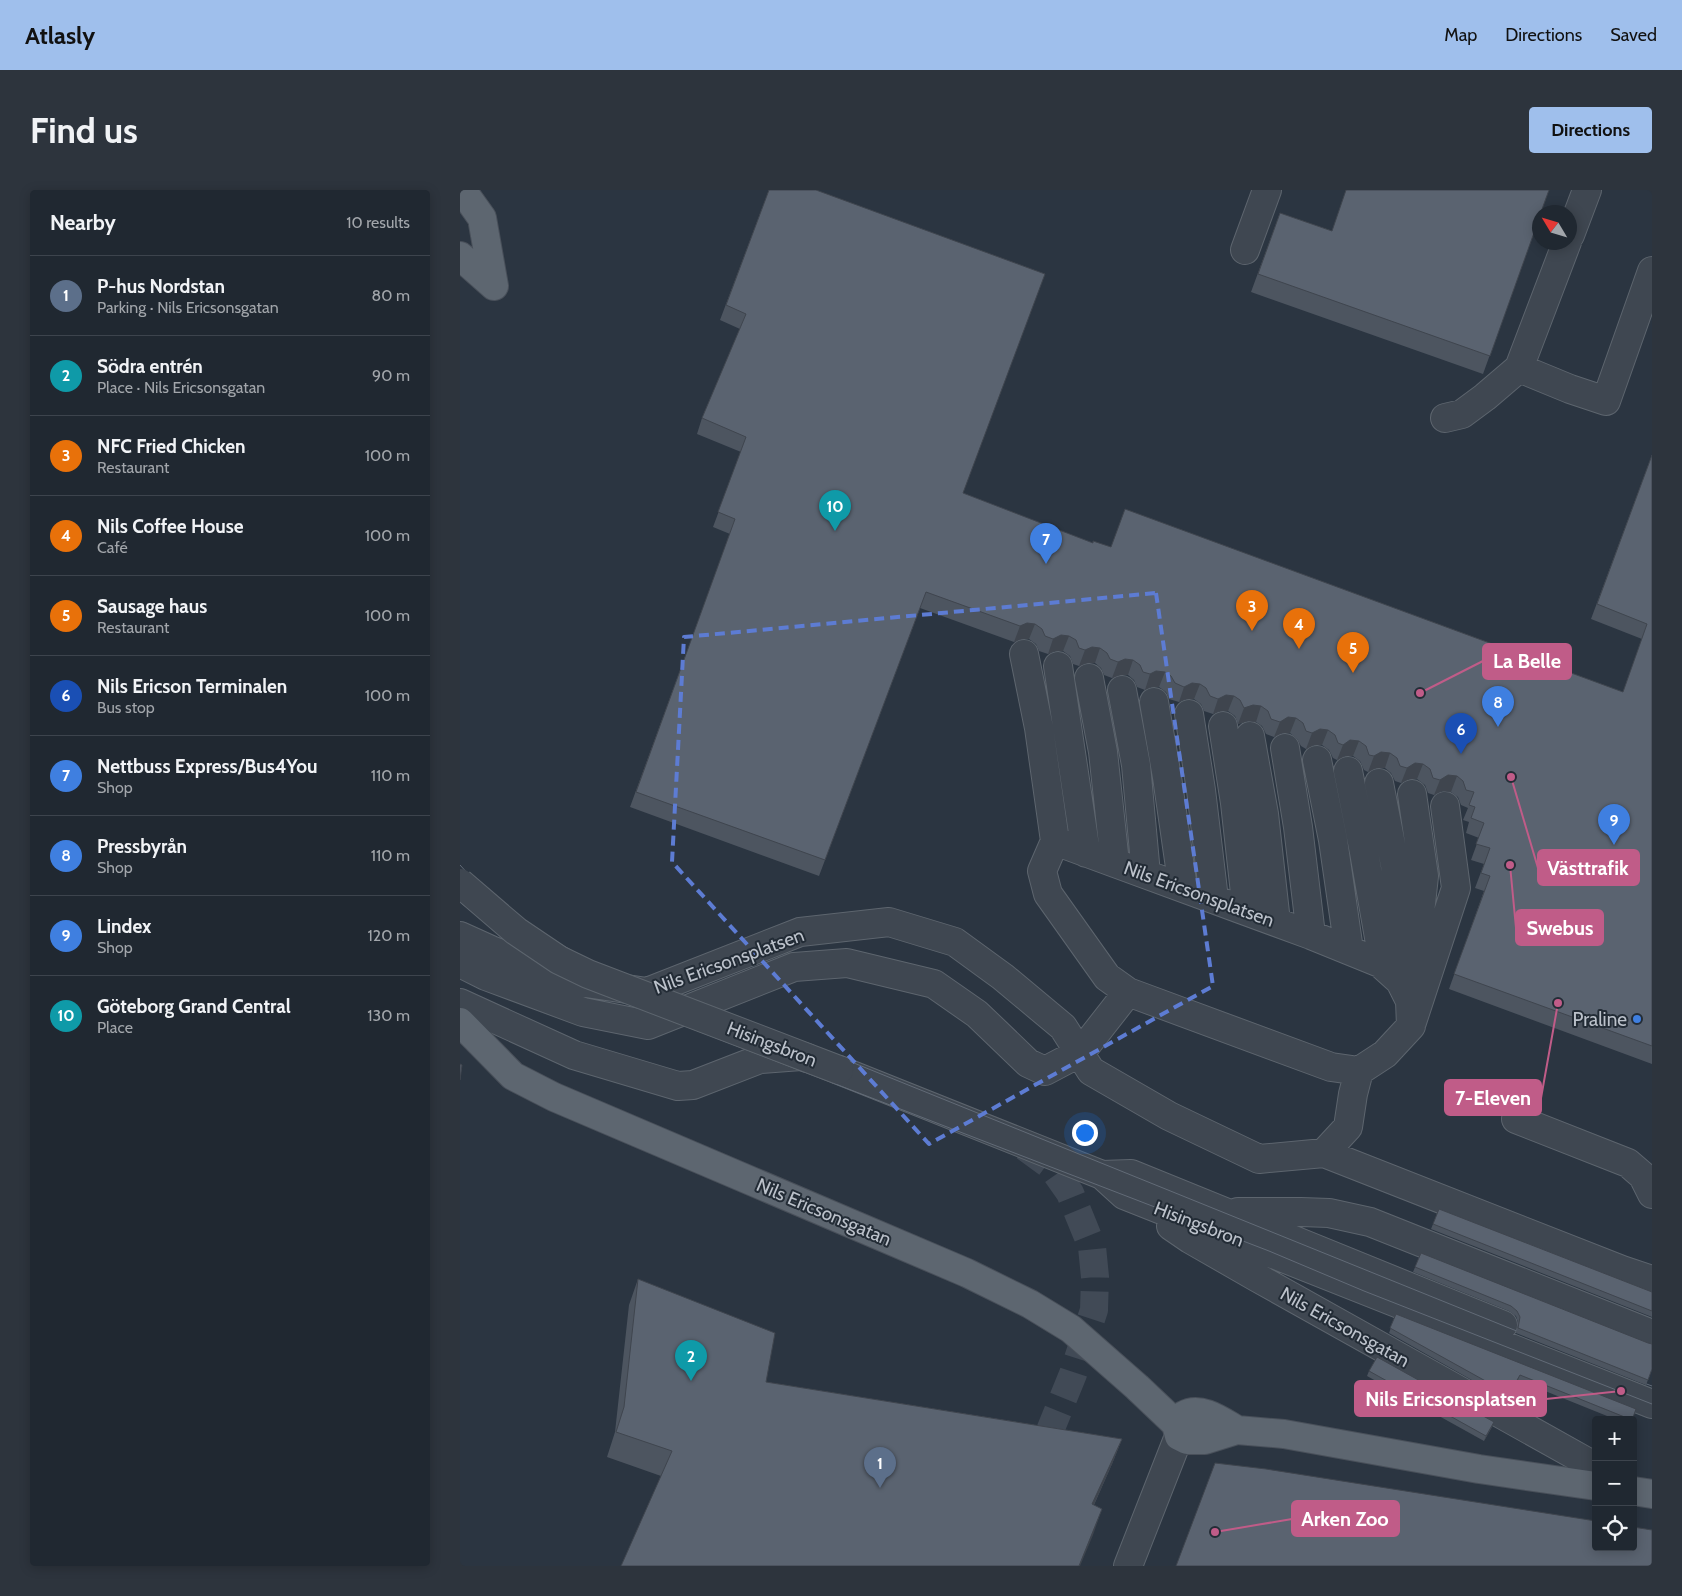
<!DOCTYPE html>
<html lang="en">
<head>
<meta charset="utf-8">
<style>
	:root { --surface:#202831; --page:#2d343d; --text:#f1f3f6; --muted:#a2a6ab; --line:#3d444d; --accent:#9fbfec }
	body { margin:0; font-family:Cabin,sans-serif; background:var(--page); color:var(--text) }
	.controls { position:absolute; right:15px; bottom:15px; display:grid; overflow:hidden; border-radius:5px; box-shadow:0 2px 12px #0003 }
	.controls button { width:45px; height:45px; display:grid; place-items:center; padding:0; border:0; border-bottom:1px solid var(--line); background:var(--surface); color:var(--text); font:25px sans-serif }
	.compass { position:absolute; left:1072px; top:15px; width:45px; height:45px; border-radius:50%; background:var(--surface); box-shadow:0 2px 12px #0003; rotate:308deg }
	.you { position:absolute; left:624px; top:942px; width:18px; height:18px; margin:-12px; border:4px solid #fff; border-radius:50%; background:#1a73e8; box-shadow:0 0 0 8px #1a73e833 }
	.badge { display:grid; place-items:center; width:32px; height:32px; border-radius:50%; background:var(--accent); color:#fff; font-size:16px; font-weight:700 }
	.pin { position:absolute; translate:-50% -41px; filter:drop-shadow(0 1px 2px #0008) }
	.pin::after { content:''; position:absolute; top:26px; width:18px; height:15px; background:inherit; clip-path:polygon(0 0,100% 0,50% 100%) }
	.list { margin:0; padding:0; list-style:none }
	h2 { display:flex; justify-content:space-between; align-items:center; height:65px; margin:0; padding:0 20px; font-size:21px }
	h2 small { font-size:16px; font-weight:400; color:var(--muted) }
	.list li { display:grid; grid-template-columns:32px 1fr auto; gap:15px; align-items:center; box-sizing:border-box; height:80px; padding:0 20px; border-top:1px solid var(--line) }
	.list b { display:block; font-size:19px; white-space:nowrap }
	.list p { margin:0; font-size:16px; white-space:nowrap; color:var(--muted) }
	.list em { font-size:16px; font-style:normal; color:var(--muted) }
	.icon { flex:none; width:28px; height:28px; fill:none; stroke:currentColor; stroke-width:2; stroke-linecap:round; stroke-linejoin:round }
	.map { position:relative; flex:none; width:1192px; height:1376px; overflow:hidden; border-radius:5px }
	header { display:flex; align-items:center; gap:30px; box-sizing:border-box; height:70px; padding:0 25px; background:var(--accent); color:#111 }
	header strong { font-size:24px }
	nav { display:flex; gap:28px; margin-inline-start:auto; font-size:18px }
	.intro { display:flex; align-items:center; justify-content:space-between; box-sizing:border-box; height:120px; padding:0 30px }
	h1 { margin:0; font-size:35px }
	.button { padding:12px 22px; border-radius:5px; background:var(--accent); color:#111; font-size:18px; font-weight:700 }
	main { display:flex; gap:30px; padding:0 30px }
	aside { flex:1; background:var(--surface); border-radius:5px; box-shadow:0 2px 12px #0003 }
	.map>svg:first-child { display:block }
</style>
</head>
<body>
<header>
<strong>Atlasly</strong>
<nav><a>Map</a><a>Directions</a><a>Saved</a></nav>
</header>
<div class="intro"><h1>Find us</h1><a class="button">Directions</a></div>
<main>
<aside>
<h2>Nearby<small>10 results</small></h2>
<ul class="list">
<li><span class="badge" style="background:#5c6f8a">1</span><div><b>P-hus Nordstan</b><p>Parking · Nils Ericsonsgatan</p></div><em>80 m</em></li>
<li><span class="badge" style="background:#0f9aa8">2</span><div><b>Södra entrén</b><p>Place · Nils Ericsonsgatan</p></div><em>90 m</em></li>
<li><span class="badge" style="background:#e8710a">3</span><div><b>NFC Fried Chicken</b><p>Restaurant</p></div><em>100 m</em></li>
<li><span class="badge" style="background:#e8710a">4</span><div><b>Nils Coffee House</b><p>Café</p></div><em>100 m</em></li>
<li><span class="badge" style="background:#e8710a">5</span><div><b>Sausage haus</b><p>Restaurant</p></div><em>100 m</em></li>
<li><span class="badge" style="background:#1a4fb4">6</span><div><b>Nils Ericson Terminalen</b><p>Bus stop</p></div><em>100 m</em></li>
<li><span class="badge" style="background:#3f7fe0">7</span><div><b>Nettbuss Express/Bus4You</b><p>Shop</p></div><em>110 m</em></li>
<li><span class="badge" style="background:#3f7fe0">8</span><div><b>Pressbyrån</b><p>Shop</p></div><em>110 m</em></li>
<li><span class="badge" style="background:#3f7fe0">9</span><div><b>Lindex</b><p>Shop</p></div><em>120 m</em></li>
<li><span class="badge" style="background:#0f9aa8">10</span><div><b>Göteborg Grand Central</b><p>Place</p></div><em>130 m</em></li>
</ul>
</aside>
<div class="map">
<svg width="1192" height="1376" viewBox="0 0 1192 1376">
	<rect width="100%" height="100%" fill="#2b3541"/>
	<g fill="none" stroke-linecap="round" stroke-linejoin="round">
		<path stroke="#414a56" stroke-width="28" stroke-dasharray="28 14" stroke-linecap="butt" d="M 565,957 L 591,976 L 610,1003 L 632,1057 L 635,1087 L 634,1120 L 613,1184 L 581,1263"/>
		<g stroke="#5d656e" stroke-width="30">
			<path id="minor" d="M 1110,45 L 1127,0
				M 1107,52 L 1059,178 L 1110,199 L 1146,211 L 1192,81
				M 785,60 L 807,0
				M 985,228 L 1002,224 L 1025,207 L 1059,178
				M 564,464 L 579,538 L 595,651
				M 598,476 L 626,663
				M 629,488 L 643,562 L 655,673
				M 662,500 L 676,575 L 686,684
				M 694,512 L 707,587 L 723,698
				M 729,524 L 741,600 L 754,709
				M 763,536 L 775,613 L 787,721
				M 790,546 L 804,624 L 816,732
				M 825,558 L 838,637 L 851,745
				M 857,570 L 873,650 L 889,760
				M 888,581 L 904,662 L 924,776
				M 919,593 L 935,675 L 950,807
				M 952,604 L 964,686 L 956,759
				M 0,746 L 31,760 L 112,791 L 187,802 L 340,742 L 429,732 L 495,752 L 543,787 L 603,837 L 631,881 L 709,926 L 799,969 L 864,963 L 1162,1080 L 1192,1090
				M 0,773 L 26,786 L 123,822 L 188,835 L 334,777 L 387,773 L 474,794 L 517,824 L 568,873 L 585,881 L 621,862 L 668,802
				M 0,813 L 114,865 L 218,896 L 233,895 L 300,869 L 341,866 L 347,868
				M 952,832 L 996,698 L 985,616
				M 379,880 L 642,985 L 664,1005 L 1192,1214
				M 1056,929 L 1168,973 L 1183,986 L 1192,1004
				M 864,963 L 888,937 L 893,904 L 899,881 L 925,864 L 951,836 L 950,811 L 940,791 L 920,773 L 851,745 L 595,651 L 582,681 L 588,704 L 647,787 L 668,802 L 871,877 L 899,881
				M 642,985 L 671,984 L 1043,1135
				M 778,1022 L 841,1022 L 869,1023 L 910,1032 L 1192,1144
				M 711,1036 L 730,1049 L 798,1088 L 1136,1277
				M 668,1376 L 719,1246"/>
		</g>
		<g stroke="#49505a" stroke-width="30">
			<path id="major" d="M 2,0 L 22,28 L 34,96
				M 0,66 L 34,96
				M 0,832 L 53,886 L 94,907 L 507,1083 L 570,1114 L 611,1139 L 677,1197 L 716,1234 L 719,1246 L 727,1250 L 745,1250 L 777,1240 L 824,1244 L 1019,1279 L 1136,1296
				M 716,1234 C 718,1231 721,1227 724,1225 C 741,1215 763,1232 777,1240
				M 1173,1301 L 1192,1304"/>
		</g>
		<use href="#minor" stroke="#3f4751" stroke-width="28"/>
		<use href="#major" stroke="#5d6670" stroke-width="28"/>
		<path stroke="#626b77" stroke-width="1" d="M 0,675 C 34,714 85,747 131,771 L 384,869 L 1069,1146
			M 0,712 L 59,760 L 121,796 L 809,1061 L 904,1101 L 1192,1214
			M 1173,1189 L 1192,1196"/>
		<g stroke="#5d656e" stroke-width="30" stroke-linecap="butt">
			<path id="minor-bridge" d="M 0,693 L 56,741 L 99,770 L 128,784 L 379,880"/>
		</g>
		<use href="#minor-bridge" stroke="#3f4751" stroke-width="28"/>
	</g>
	<path fill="#4d5560" d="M 309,0 L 503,303 L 632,353 L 651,357 L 1163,502 L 1182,449 L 1131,429 L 1192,265 L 1192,874 L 989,799 L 1024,701 L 1015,698 L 1024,674 L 1011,670 L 1019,648 L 1006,643 L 1009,632 L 1003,630 L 1008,618 L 1001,615 L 998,607 L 991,602 L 982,601 L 974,605 L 968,603 L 965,595 L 957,589 L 949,589 L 941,593 L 935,591 L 931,583 L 925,578 L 916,578 L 908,582 L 904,580 L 900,571 L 893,566 L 885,566 L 877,570 L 873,568 L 869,560 L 862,555 L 854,555 L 846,559 L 841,556 L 837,549 L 830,543 L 822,543 L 814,547 L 806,544 L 802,536 L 796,532 L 788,531 L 778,534 L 775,526 L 768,521 L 760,521 L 753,524 L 744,521 L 741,514 L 734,509 L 726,509 L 719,512 L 709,509 L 706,502 L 699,497 L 691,497 L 685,500 L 677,497 L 674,490 L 668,485 L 660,485 L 652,488 L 644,485 L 641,478 L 635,473 L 627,473 L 619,476 L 613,474 L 610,466 L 603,461 L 595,461 L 588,464 L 579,461 L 576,454 L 569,449 L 561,449 L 554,452 L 460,418 L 359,686 L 170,617 L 270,344 L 253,337 L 281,262 L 237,244 L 242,228 L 280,139 L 260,130 Z
		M 820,23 L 872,41 L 1080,26 L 1023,184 L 791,102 Z
		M 979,1019 L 1192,1102 L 1192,1127 L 971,1039 Z
		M 961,1063 L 1192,1179 L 1186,1195 L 1056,1143 L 1058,1132 L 1056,1126 L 1049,1121 L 953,1082 Z
		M 178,1089 L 306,1192 L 662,1249 L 652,1274 L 634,1315 L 633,1345 L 201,1286 L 147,1267 L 155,1242 L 169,1115 Z
		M 936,1124 L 1172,1230 L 1157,1230 L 1058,1190 L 1047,1210 L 929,1143 Z
		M 909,1181 L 1032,1237 L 1024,1251 L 907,1186 Z"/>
	<path fill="#3f454e" d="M 567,433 L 575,434 L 569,449 L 561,449 L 554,452 L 560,436 Z
		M 601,445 L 609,446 L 603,461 L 595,461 L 588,464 L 593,449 Z
		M 632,457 L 640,458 L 635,473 L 627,473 L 619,476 L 625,460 Z
		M 665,469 L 673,470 L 668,485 L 660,485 L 652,488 L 658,472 Z
		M 696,481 L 705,482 L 699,497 L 691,497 L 685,500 L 690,484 Z
		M 732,493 L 740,494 L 734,509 L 726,509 L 719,512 L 724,497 Z
		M 766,505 L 774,506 L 768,521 L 760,521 L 753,524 L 758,509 Z
		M 793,515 L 801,516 L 796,532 L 788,531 L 778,534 L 784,518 Z
		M 828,527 L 836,528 L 830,543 L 822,543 L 814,547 L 820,532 Z
		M 860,539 L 868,540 L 862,555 L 854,555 L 846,559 L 852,543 Z
		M 890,550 L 899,551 L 893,566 L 885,566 L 877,570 L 883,555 Z
		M 921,562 L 930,563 L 925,578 L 916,578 L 908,582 L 914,566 Z
		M 955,573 L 963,574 L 957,589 L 949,589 L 941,593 L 947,578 Z
		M 988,585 L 997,586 L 991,602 L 982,601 L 974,605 L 980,590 Z
		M 1060,1185 L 1058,1190 L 1047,1210 L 1049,1204 Z
		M 1034,1232 L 1032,1237 L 1024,1251 L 1026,1246 Z
		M 662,1249 L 652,1274 L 623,1339 L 632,1314 Z
		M 642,1319 L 633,1345 L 620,1376 L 619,1376 Z"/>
	<path fill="#5a6370" stroke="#3f454e" d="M 309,0 L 356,0 L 585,84 L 503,303 L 633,353 L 633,351 L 651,357 L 665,319 L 1163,502 L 1187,434 L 1137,414 L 1192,265 L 1192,856 L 994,784 L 1030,686 L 1021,683 L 1030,658 L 1016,654 L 1024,633 L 1011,628 L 1015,617 L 1009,615 L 1014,602 L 1006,600 L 1003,591 L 997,586 L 988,585 L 980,590 L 973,588 L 970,579 L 963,574 L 955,573 L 947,578 L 940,576 L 937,568 L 930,563 L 921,562 L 914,566 L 909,565 L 906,556 L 899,551 L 890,550 L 883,555 L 878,553 L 875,545 L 868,540 L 860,539 L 852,543 L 846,541 L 843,533 L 836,528 L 828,527 L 820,532 L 811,529 L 808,521 L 801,516 L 793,515 L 784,518 L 780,510 L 774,506 L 766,505 L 758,509 L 750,506 L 746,498 L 740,494 L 732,493 L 724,497 L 715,493 L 711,486 L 705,482 L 696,481 L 690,484 L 683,482 L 680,475 L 673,470 L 665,469 L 658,472 L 650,469 L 647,463 L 640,458 L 632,457 L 625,460 L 619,458 L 616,450 L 609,446 L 601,445 L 593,449 L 585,446 L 582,439 L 575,434 L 567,433 L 560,436 L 466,402 L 365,670 L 176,602 L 275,329 L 258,322 L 286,247 L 242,228 L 286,124 L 266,115 Z
		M 886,0 L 1089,0 L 1081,22 L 1080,22 L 1080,26 L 1030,166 L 798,84 L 820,23 L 872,41 Z
		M 0,874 L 2,875 L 0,890 Z
		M 979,1019 L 1192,1102 L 1192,1121 L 973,1034 Z
		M 961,1063 L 1188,1153 L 1192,1154 L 1192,1179 L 1188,1190 L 1058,1138 L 1060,1127 L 1057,1121 L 1051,1116 L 955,1077 Z
		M 178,1089 L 315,1143 L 306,1192 L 662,1249 L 632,1314 L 642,1319 L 619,1376 L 161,1376 L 212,1261 L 156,1242 L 164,1217 Z
		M 936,1124 L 1176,1219 L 1172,1230 L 1060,1185 L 1049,1204 L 930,1138 Z
		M 917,1167 L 1034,1232 L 1026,1246 L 909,1181 Z
		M 755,1273 L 806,1279 L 1136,1331 L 1136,1357 L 1173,1357 L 1173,1337 L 1192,1340 L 1192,1376 L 716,1376 Z"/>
	<path fill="none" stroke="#5d7cd3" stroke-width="4" stroke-dasharray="10 6" stroke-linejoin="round" d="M 696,403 L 753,796 L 469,954 L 212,672 L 224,447 Z"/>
	<circle fill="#3f7fe0" stroke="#232c36" stroke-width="2" cx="1177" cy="829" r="5"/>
	<g text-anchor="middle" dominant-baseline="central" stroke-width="4" stroke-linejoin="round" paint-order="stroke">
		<g font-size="19" fill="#bcc2cb" stroke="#232c36">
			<text transform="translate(739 704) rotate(20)">Nils Ericsonsplatsen</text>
			<text transform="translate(269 771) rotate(-20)">Nils Ericsonsplatsen</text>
			<text transform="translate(312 854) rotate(21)">Hisingsbron</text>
			<text transform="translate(364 1022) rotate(23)">Nils Ericsonsgatan</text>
			<text transform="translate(739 1034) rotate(21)">Hisingsbron</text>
			<text transform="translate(885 1137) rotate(29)">Nils Ericsonsgatan</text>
		</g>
		<g font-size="19" fill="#bcc2cb" stroke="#232c36" text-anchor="end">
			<text x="1167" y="829">Praline</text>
		</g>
	</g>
	<path fill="none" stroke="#c05c88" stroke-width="2" d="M960 503L1023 471M1051 587L1078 678M1050 675L1056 738M1098 813L1081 908M1161 1201L1086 1209M755 1342L832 1329"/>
	<g fill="#c05c88" stroke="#232c36" stroke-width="2">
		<circle cx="960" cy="503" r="5"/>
		<circle cx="1051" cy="587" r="5"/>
		<circle cx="1050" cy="675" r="5"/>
		<circle cx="1098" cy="813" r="5"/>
		<circle cx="1161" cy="1201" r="5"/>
		<circle cx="755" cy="1342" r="5"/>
	</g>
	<g fill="#c05c88" stroke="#c05c88" stroke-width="2">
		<rect x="1023" y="454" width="88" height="35" rx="5"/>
		<rect x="1078" y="660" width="101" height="35" rx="5"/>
		<rect x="1056" y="720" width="87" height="35" rx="5"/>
		<rect x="985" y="890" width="96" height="35" rx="5"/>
		<rect x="895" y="1191" width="191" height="35" rx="5"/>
		<rect x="832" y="1311" width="107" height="35" rx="5"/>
	</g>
	<g font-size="20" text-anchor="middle" font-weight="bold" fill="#fff">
		<text x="1067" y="478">La Belle</text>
		<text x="1128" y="685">Västtrafik</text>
		<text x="1100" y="745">Swebus</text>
		<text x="1033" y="915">7-Eleven</text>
		<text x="991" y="1216">Nils Ericsonsplatsen</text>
		<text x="885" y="1336">Arken Zoo</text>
	</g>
</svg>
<div class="controls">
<button>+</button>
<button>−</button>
<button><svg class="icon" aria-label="locate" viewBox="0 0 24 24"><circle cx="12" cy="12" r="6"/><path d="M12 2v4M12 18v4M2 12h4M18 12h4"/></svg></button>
</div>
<svg class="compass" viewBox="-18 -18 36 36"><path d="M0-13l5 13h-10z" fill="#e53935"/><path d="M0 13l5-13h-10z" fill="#a2a6ab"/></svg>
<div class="you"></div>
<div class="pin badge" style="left:420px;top:1298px;background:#5c6f8a">1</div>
<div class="pin badge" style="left:231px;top:1191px;background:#0f9aa8">2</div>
<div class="pin badge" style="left:792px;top:441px;background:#e8710a">3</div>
<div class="pin badge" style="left:839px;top:459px;background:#e8710a">4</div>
<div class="pin badge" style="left:893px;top:483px;background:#e8710a">5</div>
<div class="pin badge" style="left:1001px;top:564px;background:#1a4fb4">6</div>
<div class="pin badge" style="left:586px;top:374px;background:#3f7fe0">7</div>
<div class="pin badge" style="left:1038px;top:537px;background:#3f7fe0">8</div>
<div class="pin badge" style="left:1154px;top:655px;background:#3f7fe0">9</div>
<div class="pin badge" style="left:375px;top:341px;background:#0f9aa8">10</div>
</div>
</main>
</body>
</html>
